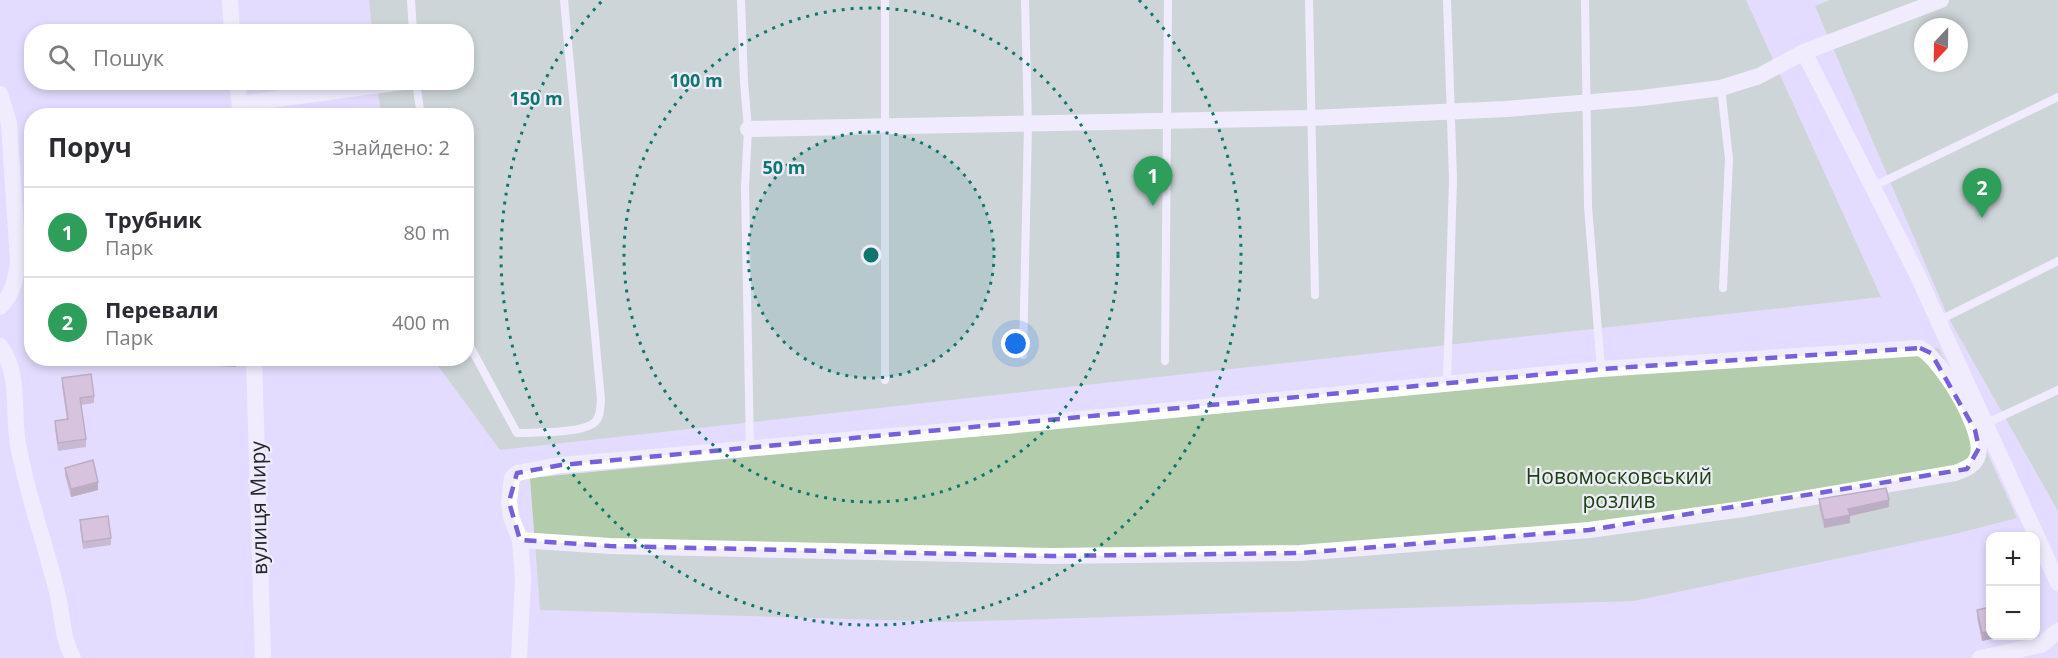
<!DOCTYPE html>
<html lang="uk">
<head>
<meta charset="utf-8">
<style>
	:root { --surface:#fff; --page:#f7f7f7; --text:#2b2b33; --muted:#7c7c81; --line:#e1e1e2; --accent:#7660db }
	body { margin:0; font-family:"Open Sans",sans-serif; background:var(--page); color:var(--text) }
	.controls { position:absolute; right:18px; bottom:18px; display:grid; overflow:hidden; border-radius:12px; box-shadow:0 3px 9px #0003 }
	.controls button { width:54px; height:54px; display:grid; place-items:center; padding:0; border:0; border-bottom:2px solid var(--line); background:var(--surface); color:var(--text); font:30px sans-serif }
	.compass { position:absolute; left:1914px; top:18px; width:54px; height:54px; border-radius:50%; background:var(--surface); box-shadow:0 3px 9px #0003; rotate:202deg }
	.you { position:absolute; left:1016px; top:344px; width:21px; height:21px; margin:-15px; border:4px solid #fff; border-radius:50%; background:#1a73e8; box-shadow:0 0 0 9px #1a73e833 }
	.badge { display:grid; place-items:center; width:39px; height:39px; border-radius:50%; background:var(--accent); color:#fff; font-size:20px; font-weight:700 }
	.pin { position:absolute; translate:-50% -50px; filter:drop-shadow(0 2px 3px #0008) }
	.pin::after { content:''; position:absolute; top:32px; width:21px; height:18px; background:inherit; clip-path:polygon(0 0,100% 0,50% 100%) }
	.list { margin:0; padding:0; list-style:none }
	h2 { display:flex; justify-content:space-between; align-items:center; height:78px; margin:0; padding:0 24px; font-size:26px }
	h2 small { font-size:20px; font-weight:400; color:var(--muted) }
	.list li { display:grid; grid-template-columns:39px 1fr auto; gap:18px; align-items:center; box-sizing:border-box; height:90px; padding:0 24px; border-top:2px solid var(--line) }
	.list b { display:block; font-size:22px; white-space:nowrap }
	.list p { margin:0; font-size:20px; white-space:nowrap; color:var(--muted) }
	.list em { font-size:20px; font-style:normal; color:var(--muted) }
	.icon { flex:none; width:33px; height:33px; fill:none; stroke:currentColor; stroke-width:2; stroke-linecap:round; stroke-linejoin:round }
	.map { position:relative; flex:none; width:2058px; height:658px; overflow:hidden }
	.search { position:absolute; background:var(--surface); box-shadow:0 3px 9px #0003; left:24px; top:24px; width:450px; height:66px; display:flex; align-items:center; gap:15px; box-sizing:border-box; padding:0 21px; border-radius:24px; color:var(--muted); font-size:22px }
	.panel { position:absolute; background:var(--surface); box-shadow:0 3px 9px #0003; left:24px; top:108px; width:450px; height:258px; border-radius:24px }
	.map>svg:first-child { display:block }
</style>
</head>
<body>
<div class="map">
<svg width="2058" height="658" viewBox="0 0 2058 658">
	<rect width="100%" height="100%" fill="#e4dcfe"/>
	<path fill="#b3ccab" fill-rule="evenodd" d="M 369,0 L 1746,0 L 1881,297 L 500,450 L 433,359 L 466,358 L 466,116 L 381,115 L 377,83 L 466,82 L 466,32 L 372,31 Z
		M 1830,0 L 2058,0 L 2058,511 L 1948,317 L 1815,6 ZM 1923,27 L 1959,27 L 1959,63 L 1923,63 Z
		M 1939,348 L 2017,518 L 1955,534 L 1634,601 L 950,622 L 540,610 L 530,478 L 1478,386 Z"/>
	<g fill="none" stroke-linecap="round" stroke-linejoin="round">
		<path stroke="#fff" stroke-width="8" d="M 411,0 L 413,32
			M 741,0 L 744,82 L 748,129 L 745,187 L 750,449
			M 885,0 L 885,380
			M 1309,0 L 1315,295
			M 1585,0 L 1588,206 L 1601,369
			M 416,82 L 421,116
			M 1721,88 L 1729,159 L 1723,288
			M 1872,187 L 2058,97
			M 1938,321 L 2058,261
			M 466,339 L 517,433 C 535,432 582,434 595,422 C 601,416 600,408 601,400 L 564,0
			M 1023,355 L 1028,126 L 1025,0
			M 1165,361 L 1168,0
			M 1447,384 L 1453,179 L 1447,0
			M 1987,423 L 2058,390"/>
		<path stroke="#fff" stroke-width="16" d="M 230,0 L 232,32
			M 1804,52 L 1917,274 L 2058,583
			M 237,82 L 241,116
			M 0,94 L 9,123 L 18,261 C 16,279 13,294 0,307
			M 240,104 L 402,82
			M 748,129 L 1311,118 L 1506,109 L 1642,98 L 1721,88 L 1759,76 L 1804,52 L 1941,0
			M 0,346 C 21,375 12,410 18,444 C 27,496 46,545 58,596 C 63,618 62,638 73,658
			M 254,358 L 263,658
			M 519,658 L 523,579 L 520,540 L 511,517 L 509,502 L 512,478 L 517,473 L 561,465 L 1006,426 L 1601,369 L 1920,348 C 1941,359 1988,434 1977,458 C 1973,467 1963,470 1955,473 L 1743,509 L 1589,530 L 1300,553 L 1051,556 L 610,546 L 520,540
			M 1980,658 L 2041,645 L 2058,631"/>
	</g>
	<path fill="#ac8e9d" d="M 214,358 L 237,358 L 236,367 L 214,366 Z
		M 62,378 L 94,396 L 94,403 L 81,405 L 86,439 L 86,447 L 58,451 L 55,429 L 55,421 L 67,420 L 62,386 Z
		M 65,468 L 98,490 L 71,497 L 65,475 Z
		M 1819,499 L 1889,507 L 1850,516 L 1850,523 L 1824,528 L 1819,507 Z
		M 80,520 L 111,538 L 111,545 L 83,549 L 80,527 Z
		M 1977,610 L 2000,636 L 2000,637 L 1982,641 L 1977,618 Z"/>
	<path fill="#8c7480" d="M 98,482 L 98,490 L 71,497 L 71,489 Z
		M 1889,500 L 1889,507 L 1850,516 L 1850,523 L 1824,528 L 1824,520 L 1848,509 Z
		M 1990,631 L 1990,636 L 2000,636 L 2000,637 L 1982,641 L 1982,633 Z"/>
	<path fill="#c8a5b7" stroke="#8c7480" stroke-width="1.5" d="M 91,374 L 94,396 L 80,398 L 86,439 L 58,443 L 55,421 L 68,419 L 62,378 Z
		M 93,460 L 98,482 L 71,489 L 65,468 Z
		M 1886,488 L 1889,500 L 1848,509 L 1850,515 L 1824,520 L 1819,499 Z
		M 108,516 L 111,538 L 83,542 L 80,520 Z
		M 1990,607 L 1990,631 L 1982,633 L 1977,610 Z"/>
	<path d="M0 0H2058V658H0ZM 1920,348 L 1931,353 L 1975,430 L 1979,448 L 1967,469 L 1589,530 L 1300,553 L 1051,556 L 610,546 L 520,540 L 509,502 L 517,473 L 561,465 L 1601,369 Z" fill="#e4dcfe" fill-opacity=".55" fill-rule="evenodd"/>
	<path fill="none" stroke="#7660db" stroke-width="4.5" stroke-dasharray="12 8" stroke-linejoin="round" d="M 1920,348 L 1931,353 L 1975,430 L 1979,448 L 1967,469 L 1589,530 L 1300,553 L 1051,556 L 610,546 L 520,540 L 509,502 L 517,473 L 561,465 L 1601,369 Z"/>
	<circle cx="871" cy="255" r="123" fill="#0f766e" fill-opacity=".12"/>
	<g fill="none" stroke="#0f766e" stroke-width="3" stroke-dasharray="3 6">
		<circle cx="871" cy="255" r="123"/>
		<circle cx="871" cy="255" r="247"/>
		<path d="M1139 0A370 370 0 1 1 603 0"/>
	</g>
	<g text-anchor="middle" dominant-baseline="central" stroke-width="4.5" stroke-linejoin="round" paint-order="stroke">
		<g font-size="21" fill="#1b420d" stroke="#efecfa">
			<text x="1619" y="476">Новомосковський<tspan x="1619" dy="24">розлив</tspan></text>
		</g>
		<g font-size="21" fill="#272431" stroke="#efecfa">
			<text transform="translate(258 508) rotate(-91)">вулиця Миру</text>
		</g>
	</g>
	<circle cx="871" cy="255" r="9" fill="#0f766e" stroke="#efecfa" stroke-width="3"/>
	<g font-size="18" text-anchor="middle" font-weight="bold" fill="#0f766e" stroke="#efecfa" stroke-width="4.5" stroke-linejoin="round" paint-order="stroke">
		<text x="696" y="87">100 m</text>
		<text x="536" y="105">150 m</text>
		<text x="784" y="174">50 m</text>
	</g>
</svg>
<div class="controls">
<button>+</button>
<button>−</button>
</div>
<svg class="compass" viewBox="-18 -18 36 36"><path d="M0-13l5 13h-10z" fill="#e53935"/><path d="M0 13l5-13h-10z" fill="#7c7c81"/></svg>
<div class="you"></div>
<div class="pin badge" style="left:1153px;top:206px;background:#2e9e5b">1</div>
<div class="pin badge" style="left:1982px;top:218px;background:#2e9e5b">2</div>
<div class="search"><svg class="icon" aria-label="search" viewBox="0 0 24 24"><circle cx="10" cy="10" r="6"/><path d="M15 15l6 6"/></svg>Пошук</div>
<section class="panel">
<h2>Поруч<small>Знайдено: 2</small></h2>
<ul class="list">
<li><span class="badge" style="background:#2e9e5b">1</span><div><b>Трубник</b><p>Парк</p></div><em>80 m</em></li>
<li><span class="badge" style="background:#2e9e5b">2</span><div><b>Перевали</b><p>Парк</p></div><em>400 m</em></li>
</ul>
</section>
</div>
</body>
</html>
